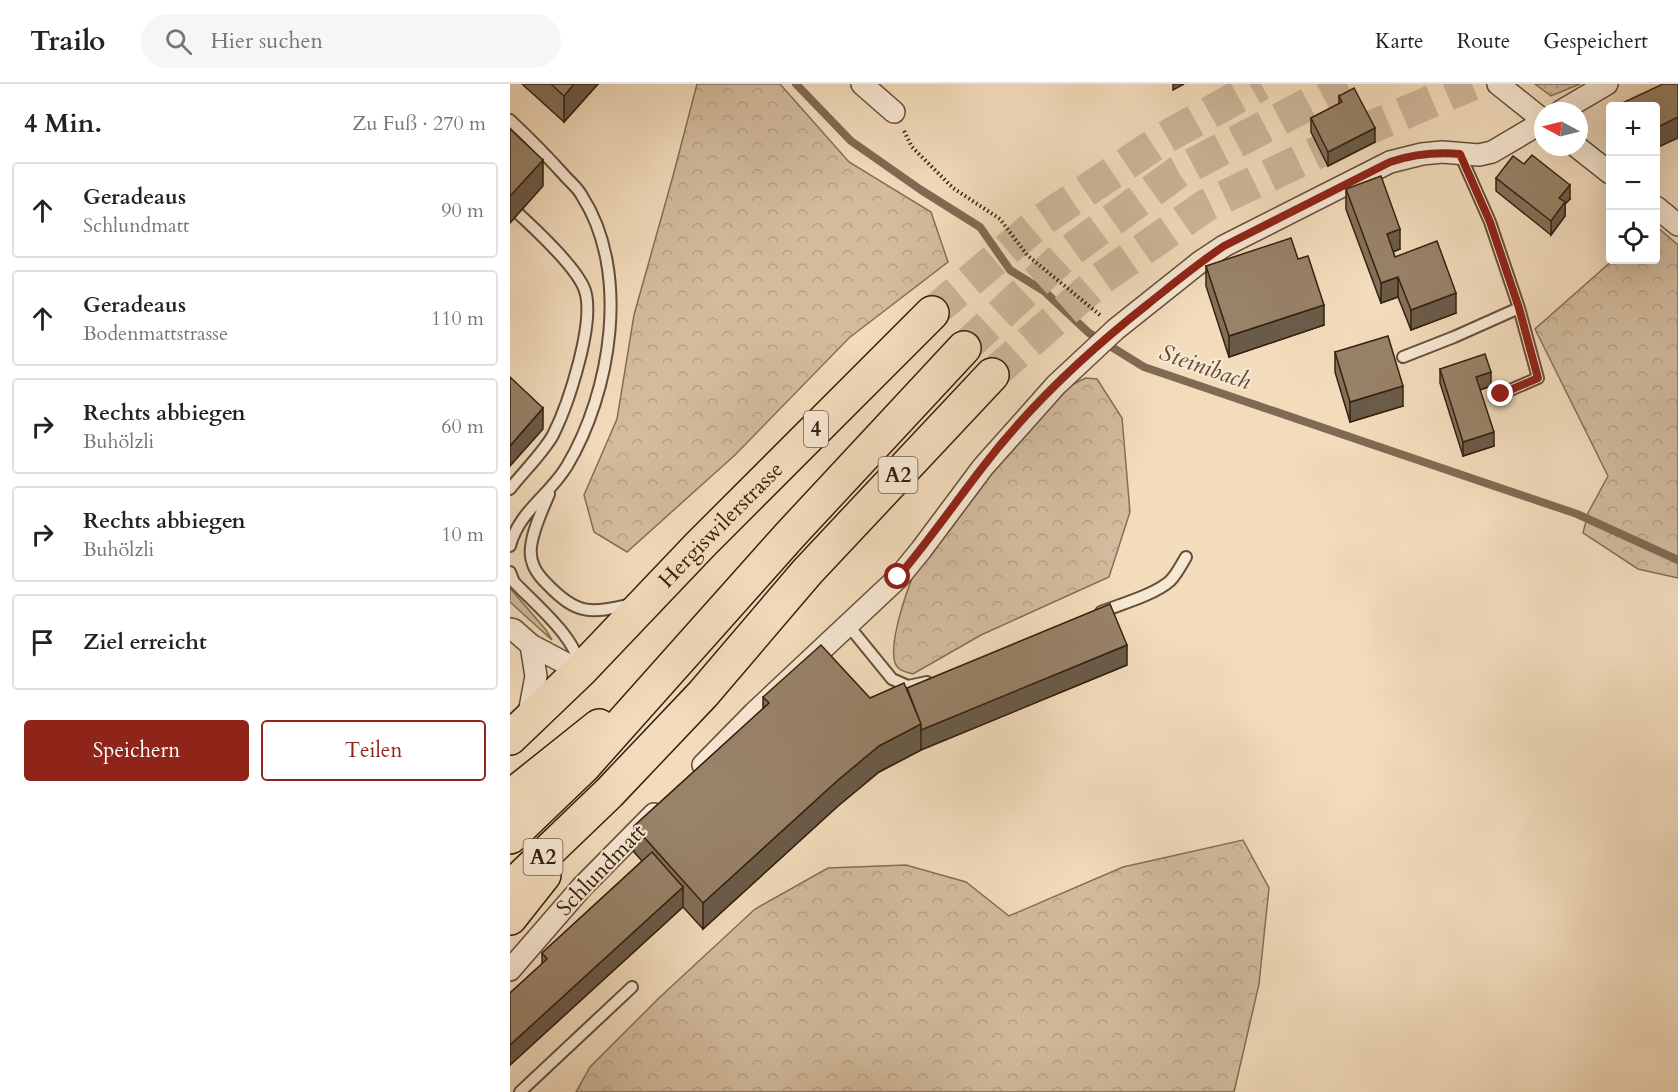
<!DOCTYPE html>
<html lang="de">
<head>
<meta charset="utf-8">
<style>
	:root { --surface:#fff; --page:#f6f6f6; --text:#222; --muted:#767676; --line:#e0e0e0; --accent:#8f2418 }
	body { margin:0; font-family:Cardo,serif; background:var(--page); color:var(--text) }
	.controls { position:absolute; right:18px; top:18px; display:grid; overflow:hidden; border-radius:6px; box-shadow:0 6px 24px #0002 }
	.controls button { width:54px; height:54px; display:grid; place-items:center; padding:0; border:0; border-bottom:2px solid var(--line); background:var(--surface); color:var(--text); font:30px sans-serif }
	.compass { position:absolute; left:1024px; top:18px; width:54px; height:54px; border-radius:50%; background:var(--surface); box-shadow:0 6px 24px #0002; rotate:277deg }
	.stop { position:absolute; width:18px; height:18px; margin:-14px; border:4px solid #8f2418; border-radius:50%; background:#fff }
	.stop.end { background:#8f2418; border-color:#fff; box-shadow:0 2px 6px #0008 }
	.list { margin:0; padding:0; list-style:none }
	h2 { display:flex; justify-content:space-between; align-items:center; height:78px; margin:0; padding:0 24px; font-size:26px }
	h2 small { font-size:20px; font-weight:400; color:var(--muted) }
	.list li { display:grid; grid-template-columns:39px 1fr auto; gap:18px; align-items:center; box-sizing:border-box; height:96px; margin:0 12px 12px; padding:0 12px; border:2px solid var(--line); border-radius:6px }
	.list b { display:block; font-size:22px; white-space:nowrap }
	.list p { margin:0; font-size:20px; white-space:nowrap; color:var(--muted) }
	.list em { font-size:20px; font-style:normal; color:var(--muted) }
	.actions { display:flex; gap:12px; padding:18px 24px }
	.actions a { flex:1; padding:14px 0; border:2px solid var(--accent); border-radius:6px; text-align:center; font-size:21px; color:var(--accent) }
	.actions .main { background:var(--accent); color:#fff }
	.icon { flex:none; width:33px; height:33px; fill:none; stroke:currentColor; stroke-width:2; stroke-linecap:round; stroke-linejoin:round }
	.map { position:relative; flex:none; width:1168px; height:1008px; overflow:hidden }
	header { display:flex; align-items:center; gap:36px; box-sizing:border-box; height:84px; padding:0 30px; background:var(--surface); border-bottom:2px solid var(--line) }
	header strong { font-size:28px }
	nav { display:flex; gap:33px; margin-inline-start:auto; font-size:21px }
	.search { width:420px; height:54px; background:var(--page); display:flex; align-items:center; gap:15px; box-sizing:border-box; padding:0 21px; border-radius:33px; color:var(--muted); font-size:22px }
	main { display:flex }
	aside { flex:1; background:var(--surface) }
	.map>svg:first-child { display:block }
</style>
</head>
<body>
<header>
<strong>Trailo</strong>
<div class="search"><svg class="icon" aria-label="search" viewBox="0 0 24 24"><circle cx="10" cy="10" r="6"/><path d="M15 15l6 6"/></svg>Hier suchen</div>
<nav><a>Karte</a><a>Route</a><a>Gespeichert</a></nav>
</header>
<main>
<aside>
<h2>4 Min.<small>Zu Fuß · 270 m</small></h2>
<ul class="list">
<li><svg class="icon" aria-label="ahead" viewBox="0 0 24 24"><path d="M12 20V5M6 11l6-6 6 6"/></svg><div><b>Geradeaus</b><p>Schlundmatt</p></div><em>90 m</em></li>
<li><svg class="icon" aria-label="ahead" viewBox="0 0 24 24"><path d="M12 20V5M6 11l6-6 6 6"/></svg><div><b>Geradeaus</b><p>Bodenmattstrasse</p></div><em>110 m</em></li>
<li><svg class="icon" aria-label="right" viewBox="0 0 24 24"><path d="M7 20v-9h11M14 6l5 5-5 5"/></svg><div><b>Rechts abbiegen</b><p>Buhölzli</p></div><em>60 m</em></li>
<li><svg class="icon" aria-label="right" viewBox="0 0 24 24"><path d="M7 20v-9h11M14 6l5 5-5 5"/></svg><div><b>Rechts abbiegen</b><p>Buhölzli</p></div><em>10 m</em></li>
<li><svg class="icon" aria-label="arrive" viewBox="0 0 24 24"><path d="M6 21V4h12l-3 4 3 4H6"/></svg><div><b>Ziel erreicht</b></div></li>
</ul>
<div class="actions"><a class="main">Speichern</a><a>Teilen</a></div>
</aside>
<div class="map">
<svg width="1168" height="1008" viewBox="0 0 1168 1008">
	<defs>
		<pattern id="forest-crowns" width="20" height="18" patternUnits="userSpaceOnUse" patternTransform="scale(1.5)"><rect width="20" height="18" fill="#d3bc9e"/><path d="M2 6a3 3 0 1 1 6 0M12 15a3 3 0 1 1 6 0" fill="none" stroke="#b6a187"/></pattern>
		<pattern id="park-dots" width="8" height="8" patternUnits="userSpaceOnUse" patternTransform="scale(1.5)"><rect width="8" height="8" fill="#d3bc9e"/><path d="M2 2h.1M6 6h.1" fill="none" stroke="#b6a187" stroke-width="1.8" stroke-linecap="round"/></pattern>
	</defs>
	<rect width="100%" height="100%" fill="#f3dcbc"/>
	<filter id="stains"><feTurbulence type="fractalNoise" baseFrequency=".00333" numOctaves="4"/><feColorMatrix values="0 0 0 0 .2 0 0 0 0 .09 0 0 0 0 .02 0 0 0 .5 -.17"/></filter>
	<radialGradient id="worn" r=".72"><stop offset=".6" stop-color="#630" stop-opacity="0"/><stop offset="1" stop-color="#630" stop-opacity=".3"/></radialGradient>
	<path fill="#d3bc9e" stroke="#846e56" stroke-width="1.5" d="M 0,504 L 36,546 L 42,556 L 0,518 Z"/>
	<path fill="url(#forest-crowns)" stroke="#846e56" stroke-width="1.5" d="M 187,0 L 270,0 L 339,78 L 421,128 L 438,178 L 339,254 L 225,371 L 117,468 L 84,448 L 74,411 L 107,335 L 124,231 L 163,92 Z
		M 1146,142 L 1168,161 L 1168,494 L 1128,485 L 1073,449 L 1078,429 L 1098,392 L 1025,245 L 1103,176 L 1146,176 Z
		M 576,294 L 587,295 L 612,334 L 620,428 L 599,493 L 471,551 L 403,590 C 396,588 388,587 385,579 C 378,557 400,494 412,474 C 424,456 440,438 454,421 C 482,386 535,309 576,294 Z
		M 733,756 L 759,804 L 749,900 L 724,1008 L 66,1008 L 80,983 L 150,913 L 245,825 L 318,784 L 396,781 L 456,798 L 499,832 L 613,783 Z"/>
	<path fill="url(#park-dots)" stroke="#846e56" stroke-width="1.5" d="M 1025,0 L 1070,0 L 1041,12 Z"/>
	<g fill="none" stroke-linecap="round" stroke-linejoin="round">
		<path stroke="#816a53" stroke-width="8" d="M 286,0 L 341,57 L 411,106 L 470,143 L 500,186 L 534,207 L 579,249 L 634,283 L 1067,430 L 1168,476"/>
		<path stroke="#cdb699" stroke-width="33" stroke-dasharray="33 16" stroke-linecap="butt" d="M 422,229 L 529,138 L 656,53 L 751,0"/>
		<path stroke="#cdb699" stroke-width="33" stroke-dasharray="33 16" stroke-linecap="butt" d="M 454,264 L 557,169 L 668,88 L 837,0
			M 482,291 L 592,194 L 695,122 L 852,47 L 962,0"/>
		<g stroke="#654f3a" stroke-width="14">
			<path id="service" d="M 0,36 C 19,54 37,72 54,91 C 60,98 68,104 72,112 C 121,188 101,308 57,382 C 39,412 9,427 0,462
				M 950,70 L 980,138 L 1009,224 L 1028,294 L 991,310
				M 0,122 C 20,140 64,180 74,204 C 87,235 58,321 43,351 C 33,369 13,388 0,405
				M 893,273 L 944,253 L 1009,224
				M 39,410 C 32,427 23,445 21,463 C 19,479 27,490 37,500 C 67,531 80,530 121,520
				M 0,488 L 4,498 C 24,519 64,552 69,580
				M 591,528 C 611,520 644,511 660,497 C 667,490 671,481 676,473
				M 338,541 L 382,595 L 398,602 L 417,598
				M 10,1008 L 122,903"/>
		</g>
		<g stroke="#654f3a" stroke-width="24">
			<path id="minor" d="M 352,0 L 384,28
				M 988,0 L 1033,36
				M 1051,27 L 1097,0
				M 1067,63 L 1100,89
				M 1146,123 L 1168,141
				M 0,545 L 4,546 L 21,561 L 70,587
				M 18,635 L 26,592 L 21,561
				M 193,681 L 244,629 L 389,493 L 411,466 L 473,383 L 546,301 L 606,245 L 690,178 L 714,162 L 880,78 L 912,70 L 932,68 L 969,71 L 982,68 L 1033,38
				M 0,886 L 71,804 L 144,730"/>
		</g>
		<g stroke="#36200e" stroke-width="36">
			<g id="primary">
				<path id="s1" d="M 0,654 L 70,587 L 190,461 L 422,229"/>
			</g>
		</g>
		<g stroke="#36200e" stroke-width="36">
			<path id="motorway" d="M 0,713 L 89,642
				M 0,753 L 74,682 L 280,451 L 454,264
				M 0,804 L 99,709 L 193,610 L 297,488 L 482,291
				M 0,834 L 34,791"/>
		</g>
		<path stroke="#36200e" stroke-width="4" stroke-dasharray="1.5 3" stroke-linecap="butt" d="M 394,47 L 402,63 L 443,104 L 490,135 L 517,171 L 590,231"/>
		<use href="#service" stroke="#f7e8d3" stroke-width="10"/>
		<use href="#minor" stroke="#f7e8d3" stroke-width="21"/>
		<use href="#primary" stroke="#f3dcbc" stroke-width="33"/>
		<use href="#motorway" stroke="#f3dcbc" stroke-width="33"/>
	</g>
	<path fill="#837059" stroke="#36200e" stroke-width="1.5" d="M 12,0 L 88,0 L 54,38 Z
		M 829,12 L 865,58 L 818,82 L 801,48 L 801,34 L 829,20 Z
		M 986,94 L 1060,115 L 1055,120 L 1055,132 L 1041,151 L 986,107 Z
		M 836,105 L 890,165 L 883,168 L 885,173 L 946,229 L 901,246 L 888,213 L 871,219 L 836,125 Z
		M 788,175 L 814,241 L 719,273 L 696,202 L 696,182 Z
		M 825,268 L 893,322 L 840,338 L 825,288 Z
		M 930,285 L 981,302 L 970,306 L 984,362 L 953,372 L 930,299 Z
		M 617,581 L 411,666 L 369,688 L 328,722 L 193,845 L 173,823 L 0,981 L 0,909 L 32,880 L 32,869 L 132,777 L 124,768 L 124,742 L 253,625 L 253,613 L 360,614 L 397,604 Z"/>
	<path fill="#6a5b49" stroke="#36200e" stroke-width="1.5" d="M 64,0 L 88,0 L 54,38 L 54,12 Z
		M 663,0 L 674,0 L 663,6 Z
		M 1168,33 L 1168,54 L 1146,64 L 1146,44 Z
		M 865,44 L 865,58 L 818,82 L 818,68 Z
		M 33,76 L 33,102 L 0,139 L 0,112 Z
		M 1060,101 L 1060,115 L 1055,120 L 1055,132 L 1041,151 L 1041,137 L 1049,114 Z
		M 890,145 L 890,165 L 877,170 L 877,150 Z
		M 888,193 L 888,213 L 871,219 L 871,199 Z
		M 946,209 L 946,229 L 901,246 L 901,226 Z
		M 814,221 L 814,241 L 719,273 L 719,252 Z
		M 981,288 L 981,302 L 966,307 L 966,293 Z
		M 893,302 L 893,322 L 840,338 L 840,318 Z
		M 33,324 L 33,345 L 0,382 L 0,362 Z
		M 984,348 L 984,362 L 953,372 L 953,358 Z
		M 617,561 L 617,581 L 411,666 L 411,646 Z
		M 411,640 L 411,666 L 369,688 L 328,722 L 193,845 L 193,819 L 328,696 L 369,662 Z
		M 173,803 L 173,823 L 0,981 L 0,961 Z"/>
	<path fill="#988268" stroke="#36200e" stroke-width="1.5" d="M 41,0 L 64,0 L 54,12 Z
		M 1153,0 L 1168,0 L 1168,33 L 1146,44 L 1146,22 L 1111,22 L 1110,20 Z
		M 844,4 L 865,44 L 818,68 L 801,34 L 832,18 L 829,12 Z
		M 0,45 L 33,76 L 0,112 Z
		M 1022,71 L 1060,101 L 1049,114 L 1055,118 L 1041,137 L 986,94 L 1003,72 L 1014,80 Z
		M 871,92 L 890,145 L 877,150 L 885,173 L 927,157 L 946,209 L 901,226 L 888,193 L 871,199 L 836,105 Z
		M 781,154 L 788,175 L 798,172 L 814,221 L 719,252 L 696,182 Z
		M 878,252 L 893,302 L 840,318 L 825,268 Z
		M 975,270 L 981,288 L 966,293 L 984,348 L 953,358 L 930,285 Z
		M 0,293 L 33,324 L 0,362 Z
		M 600,520 L 617,561 L 411,646 L 411,640 L 397,604 Z
		M 311,561 L 360,614 L 394,599 L 411,640 L 369,662 L 328,696 L 193,819 L 124,742 L 259,619 L 253,613 Z
		M 142,768 L 173,803 L 0,961 L 0,909 L 37,875 L 32,869 Z"/>
	<g fill="none" stroke-linecap="round" stroke-linejoin="round">
		<path stroke="#8f2418" stroke-width="8" d="M 388,493 C 418,458 444,420 472,384 C 519,322 577,268 638,220 C 663,200 687,180 714,162 L 880,78 C 904,70 925,68 950,70 L 980,138 L 1009,224 L 1028,294 L 991,310"/>
	</g>
	<g text-anchor="middle" dominant-baseline="central" stroke-width="4.5" stroke-linejoin="round" paint-order="stroke">
		<g fill="#f7e8d3" stroke="#705c49" stroke-width="1.5">
			<rect x="294" y="327" width="24" height="36" rx="4.5"/>
			<rect x="368.5" y="373" width="39" height="36" rx="4.5"/>
			<rect x="13.5" y="755" width="39" height="36" rx="4.5"/>
		</g>
		<g font-size="21" font-weight="bold" fill="#36200e">
			<text x="306" y="345">4</text>
			<text x="388" y="391">A2</text>
			<text x="33" y="773">A2</text>
		</g>
		<g font-size="22" fill="#36200e" stroke="#f7e8d3">
			<text stroke="none"><textPath href="#s1" startOffset="300">Hergiswilerstrasse</textPath></text>
			<text transform="translate(91 786) rotate(-46)">Schlundmatt</text>
		</g>
		<g font-size="24" font-style="italic" fill="#624b36" stroke="#f7e8d3">
			<text transform="translate(695 283) rotate(19)">Steinibach</text>
		</g>
	</g>
	<rect width="100%" height="100%" filter="url(#stains)"/>
	<rect width="100%" height="100%" fill="url(#worn)"/>
</svg>
<div class="controls">
<button>+</button>
<button>−</button>
<button><svg class="icon" aria-label="locate" viewBox="0 0 24 24"><circle cx="12" cy="12" r="6"/><path d="M12 2v4M12 18v4M2 12h4M18 12h4"/></svg></button>
</div>
<svg class="compass" viewBox="-18 -18 36 36"><path d="M0-13l5 13h-10z" fill="#e53935"/><path d="M0 13l5-13h-10z" fill="#767676"/></svg>
<div class="stop" style="left:388px;top:493px"></div>
<div class="stop end" style="left:991px;top:310px"></div>
</div>
</main>
</body>
</html>
